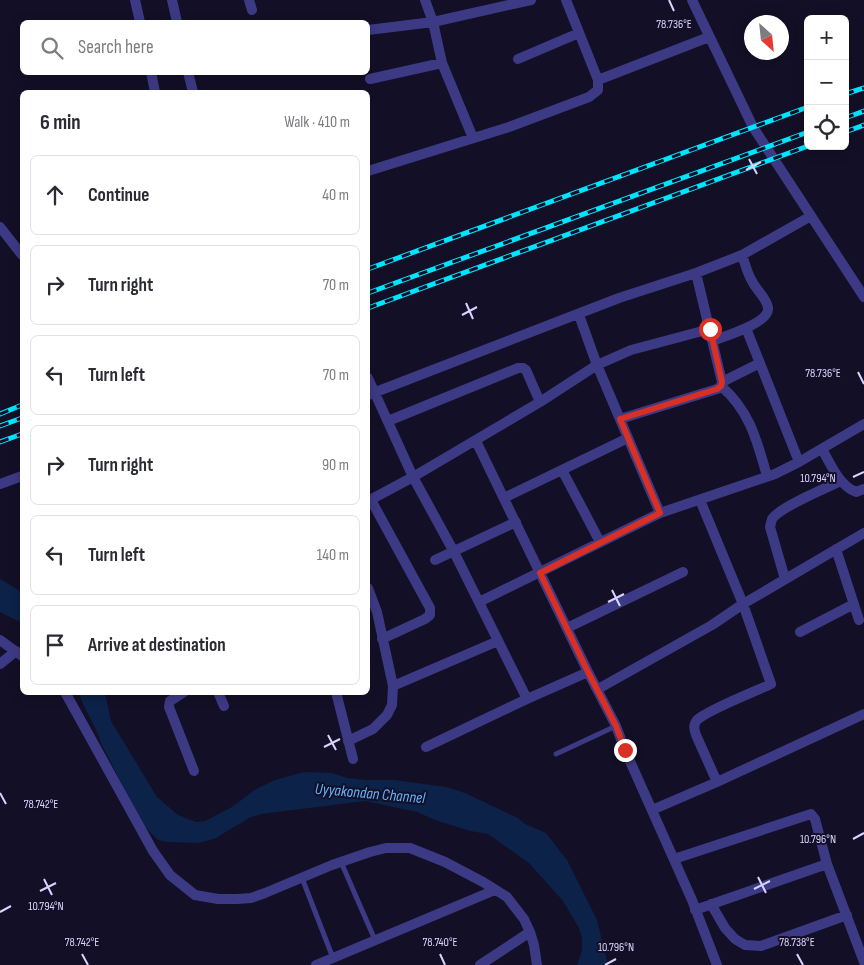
<!DOCTYPE html>
<html lang="en">
<head>
<meta charset="utf-8">
<style>
	:root { --surface:#fff; --page:#f2f2f3; --text:#2b2b33; --muted:#7c7c81; --line:#e1e1e2 }
	body { margin:0; font-family:"Sofia Sans Condensed",sans-serif; background:var(--page); color:var(--text) }
	.controls { position:absolute; right:15px; top:15px; display:grid; overflow:hidden; border-radius:8px; box-shadow:0 2px 12px #0003 }
	.controls button { width:45px; height:45px; display:grid; place-items:center; padding:0; border:0; border-bottom:1px solid var(--line); background:var(--surface); color:var(--text); font:25px sans-serif }
	.compass { position:absolute; left:744px; top:15px; width:45px; height:45px; border-radius:50%; background:var(--surface); box-shadow:0 2px 12px #0003; rotate:153deg }
	.stop { position:absolute; width:15px; height:15px; margin:-11px; border:4px solid #d93025; border-radius:50%; background:#fff }
	.stop.end { background:#d93025; border-color:#fff; box-shadow:0 1px 5px #0008 }
	.list { margin:0; padding:0; list-style:none }
	h2 { display:flex; justify-content:space-between; align-items:center; height:65px; margin:0; padding:0 20px; font-size:21px }
	h2 small { font-size:16px; font-weight:400; color:var(--muted) }
	.list li { display:grid; grid-template-columns:32px 1fr auto; gap:15px; align-items:center; box-sizing:border-box; height:80px; margin:0 10px 10px; padding:0 10px; border:1px solid var(--line); border-radius:8px }
	.list b { display:block; font-size:19px; white-space:nowrap }
	.list em { font-size:16px; font-style:normal; color:var(--muted) }
	.icon { flex:none; width:28px; height:28px; fill:none; stroke:currentColor; stroke-width:2; stroke-linecap:round; stroke-linejoin:round }
	.map { position:relative; flex:none; width:864px; height:965px; overflow:hidden }
	.search { position:absolute; background:var(--surface); box-shadow:0 2px 12px #0003; left:20px; top:20px; width:350px; height:55px; display:flex; align-items:center; gap:12px; box-sizing:border-box; padding:0 18px; border-radius:8px; color:var(--muted); font-size:19px }
	.panel { position:absolute; background:var(--surface); box-shadow:0 2px 12px #0003; left:20px; top:90px; width:350px; height:605px; border-radius:8px }
	.map>svg:first-child { display:block }
</style>
</head>
<body>
<div class="map">
<svg width="864" height="965" viewBox="0 0 864 965">
	<rect width="100%" height="100%" fill="#130f26"/>
	<path fill="#0c2248" d="M 0,579 L 22,592 L 22,623 L 0,612 Z
		M 79,693 L 105,693 L 111,721 L 157,797 L 178,815 L 196,822 L 205,821 L 232,807 L 256,789 L 275,780 L 304,772 L 332,773 L 347,778 L 368,780 L 395,780 L 446,787 L 465,793 L 518,818 L 525,824 L 546,833 L 567,860 L 597,920 L 608,965 L 577,965 L 582,951 L 582,937 L 579,928 L 563,901 L 529,863 L 488,834 L 470,831 L 435,820 L 417,812 L 365,801 L 261,814 L 249,818 L 216,838 L 199,843 L 167,842 L 158,840 L 142,824 L 101,743 C 96,725 84,711 79,693 Z"/>
	<g fill="none" stroke-linecap="round" stroke-linejoin="round">
		<path stroke="#3d3a85" stroke-width="5" d="M 556,754 L 616,726
			M 341,862 L 375,940
			M 302,878 L 333,958"/>
		<path stroke="#3d3a85" stroke-width="10" d="M 135,0 L 140,22
			M 172,0 L 177,22
			M 249,0 L 252,10
			M 425,0 L 433,22 L 442,63 L 473,138
			M 692,0 L 753,127 L 864,297
			M 368,30 L 433,22 L 531,0
			M 518,59 L 579,33
			M 151,72 L 155,92
			M 188,72 L 193,92
			M 370,79 L 442,63
			M 598,80 L 709,37
			M 368,171 L 509,127 L 589,97 L 598,90 L 598,80 L 566,0
			M 0,227 L 22,255
			M 579,315 L 597,365 L 540,402 L 413,477 L 454,552 L 527,699 L 588,672
			M 746,328 L 799,462
			M 712,341 C 723,337 770,323 768,308 C 767,298 756,290 752,281 C 747,273 745,263 742,255
			M 368,378 L 413,477 L 368,501
			M 722,382 L 760,363
			M 721,386 C 750,411 757,441 767,476
			M 368,395 L 619,298 L 696,273 L 742,255 L 811,216
			M 620,419 L 717,389 L 721,386 L 722,382 L 696,273
			M 388,421 L 518,368 L 523,368 L 526,370 L 540,402
			M 628,438 L 660,513
			M 476,441 L 588,672 L 616,726 L 625,750 L 692,900 L 717,965
			M 822,449 C 831,465 839,485 856,492 L 864,489
			M 562,470 L 600,542
			M 0,484 L 22,476
			M 504,498 L 628,438 L 597,365 L 631,350 L 710,329
			M 371,500 L 430,608 L 430,615 L 425,619 L 382,639
			M 700,500 L 743,604 L 771,684 C 756,691 707,710 697,720 C 693,725 694,729 696,735 L 717,782
			M 836,549 L 859,620
			M 435,560 L 516,522
			M 785,579 L 770,527 C 770,526 772,520 772,519 C 780,507 826,488 841,481
			M 479,602 L 660,513 L 775,474 L 799,462 L 864,424
			M 567,628 L 683,572
			M 800,632 L 854,604
			M 0,640 L 22,656
			M 0,664 L 16,651
			M 393,686 L 498,641
			M 598,689 L 712,625 L 743,604 L 864,533
			M 65,692 L 153,851 L 170,875 L 195,895 L 218,899 L 237,899 L 251,898 L 265,893 L 332,865 L 370,852 L 386,848 L 410,848 L 445,862 L 483,882 L 507,897 L 524,919 L 530,932 L 534,945 L 537,965
			M 184,692 L 170,701 L 169,707 L 194,771
			M 218,692 L 224,706
			M 336,692 L 353,759
			M 348,741 L 373,729 L 387,715 L 392,705 L 393,686 L 377,612 L 368,588
			M 426,747 L 527,699
			M 652,810 L 717,782 L 864,714
			M 674,859 L 811,814 L 815,819 L 827,864 L 864,962
			M 711,904 L 725,928 L 735,939 L 745,945 L 761,946 L 847,915
			M 695,910 L 827,864
			M 316,965 L 495,890
			M 480,965 L 530,932"/>
		<g stroke="#00e5ff" stroke-width="5">
			<path id="rail" d="M 845,94 L 864,88
				M 845,118 L 864,111
				M 845,132 L 864,125
				M 368,269 L 808,107
				M 368,293 L 808,132
				M 368,308 L 808,146
				M 0,414 L 22,405
				M 0,426 L 22,418
				M 0,442 L 22,434"/>
		</g>
		<use href="#rail" stroke="#130f26" stroke-width="3" stroke-dasharray="9" stroke-linecap="butt"/>
	</g>
	<g fill="none" stroke-linecap="round" stroke-linejoin="round">
		<path stroke="#d93025" stroke-width="6" d="M 625,750 L 616,726 L 588,672 L 540,573 L 660,513 L 620,419 L 717,389 L 721,386 L 722,382 L 710,329"/>
	</g>
	<path fill="none" stroke="#d9d4ff" stroke-width="2" d="M 669,0 L 674,11M 749,159 L 757,174M 746,170 L 761,162M 466,303 L 473,319M 462,315 L 477,307M 858,372 L 864,384M 853,477 L 864,472M 612,590 L 620,606M 608,602 L 624,594M 328,735 L 336,750M 324,747 L 340,739M 0,793 L 6,804M 853,839 L 864,833M 758,877 L 766,893M 44,879 L 52,895M 754,889 L 770,881M 40,891 L 56,883M 0,912 L 11,906M 82,954 L 88,965M 440,954 L 445,965M 797,954 L 803,965M 605,965 L 616,959"/>
	<g text-anchor="middle" dominant-baseline="central" stroke-width="4" stroke-linejoin="round" paint-order="stroke">
		<g font-size="16" font-style="italic" fill="#62b6ff" stroke="#130f26">
			<text transform="translate(370 794) rotate(5)">Uyyakondan Channel</text>
		</g>
	</g>
	<g font-size="12" text-anchor="middle" fill="#d9d4ff" stroke="#130f26" stroke-width="4" stroke-linejoin="round" paint-order="stroke">
		<text x="674" y="28">78.736°E</text>
		<text x="823" y="377">78.736°E</text>
		<text x="818" y="482">10.794°N</text>
		<text x="41" y="808">78.742°E</text>
		<text x="818" y="843">10.796°N</text>
		<text x="46" y="910">10.794°N</text>
		<text x="82" y="946">78.742°E</text>
		<text x="440" y="946">78.740°E</text>
		<text x="797" y="946">78.738°E</text>
		<text x="616" y="951">10.796°N</text>
	</g>
</svg>
<div class="controls">
<button>+</button>
<button>−</button>
<button><svg class="icon" aria-label="locate" viewBox="0 0 24 24"><circle cx="12" cy="12" r="6"/><path d="M12 2v4M12 18v4M2 12h4M18 12h4"/></svg></button>
</div>
<svg class="compass" viewBox="-18 -18 36 36"><path d="M0-13l5 13h-10z" fill="#e53935"/><path d="M0 13l5-13h-10z" fill="#7c7c81"/></svg>
<div class="stop" style="left:710px;top:329px"></div>
<div class="stop end" style="left:625px;top:750px"></div>
<div class="search"><svg class="icon" aria-label="search" viewBox="0 0 24 24"><circle cx="10" cy="10" r="6"/><path d="M15 15l6 6"/></svg>Search here</div>
<section class="panel">
<h2>6 min<small>Walk · 410 m</small></h2>
<ul class="list">
<li><svg class="icon" aria-label="ahead" viewBox="0 0 24 24"><path d="M12 20V5M6 11l6-6 6 6"/></svg><div><b>Continue</b></div><em>40 m</em></li>
<li><svg class="icon" aria-label="right" viewBox="0 0 24 24"><path d="M7 20v-9h11M14 6l5 5-5 5"/></svg><div><b>Turn right</b></div><em>70 m</em></li>
<li><svg class="icon" aria-label="left" viewBox="0 0 24 24"><path d="M17 20v-9H6M10 6l-5 5 5 5"/></svg><div><b>Turn left</b></div><em>70 m</em></li>
<li><svg class="icon" aria-label="right" viewBox="0 0 24 24"><path d="M7 20v-9h11M14 6l5 5-5 5"/></svg><div><b>Turn right</b></div><em>90 m</em></li>
<li><svg class="icon" aria-label="left" viewBox="0 0 24 24"><path d="M17 20v-9H6M10 6l-5 5 5 5"/></svg><div><b>Turn left</b></div><em>140 m</em></li>
<li><svg class="icon" aria-label="arrive" viewBox="0 0 24 24"><path d="M6 21V4h12l-3 4 3 4H6"/></svg><div><b>Arrive at destination</b></div></li>
</ul>
</section>
</div>
</body>
</html>
